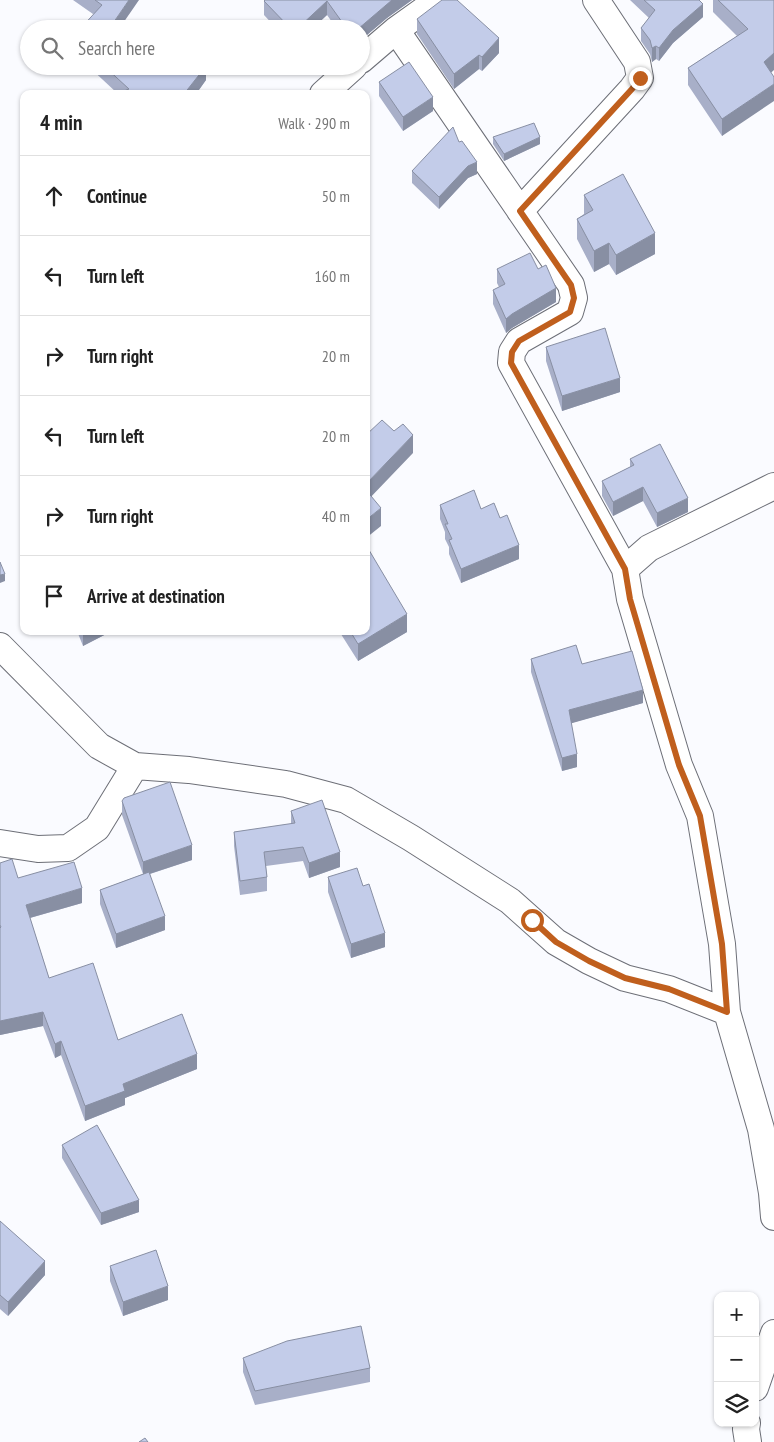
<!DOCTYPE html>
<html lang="en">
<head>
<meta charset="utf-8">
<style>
	:root { --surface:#fff; --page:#f6f6f6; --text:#222; --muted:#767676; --line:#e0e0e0 }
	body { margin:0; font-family:"PT Sans Narrow",sans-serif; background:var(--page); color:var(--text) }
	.controls { position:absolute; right:15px; bottom:15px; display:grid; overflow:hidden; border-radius:10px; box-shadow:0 1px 4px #0004 }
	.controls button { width:45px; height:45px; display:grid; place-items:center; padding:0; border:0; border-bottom:1px solid var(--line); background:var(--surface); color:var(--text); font:25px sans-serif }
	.stop { position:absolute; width:15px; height:15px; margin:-11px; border:4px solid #c05f1d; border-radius:50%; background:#fff }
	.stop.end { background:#c05f1d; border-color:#fff; box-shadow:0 1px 5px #0008 }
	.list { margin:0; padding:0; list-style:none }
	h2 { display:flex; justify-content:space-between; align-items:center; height:65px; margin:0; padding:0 20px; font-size:21px }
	h2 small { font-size:16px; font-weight:400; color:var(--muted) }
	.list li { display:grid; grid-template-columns:32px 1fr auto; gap:15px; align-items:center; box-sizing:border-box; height:80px; padding:0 20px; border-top:1px solid var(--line) }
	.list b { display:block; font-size:19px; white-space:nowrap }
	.list em { font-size:16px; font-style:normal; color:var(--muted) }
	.icon { flex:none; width:28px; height:28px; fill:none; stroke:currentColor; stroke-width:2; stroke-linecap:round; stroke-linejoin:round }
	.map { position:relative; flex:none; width:774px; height:1442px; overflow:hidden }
	.search { position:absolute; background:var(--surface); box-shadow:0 1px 4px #0004; left:20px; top:20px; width:350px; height:55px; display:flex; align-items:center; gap:12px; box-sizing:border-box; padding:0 18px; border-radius:28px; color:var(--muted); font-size:19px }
	.panel { position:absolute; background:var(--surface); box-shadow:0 1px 4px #0004; left:20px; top:90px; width:350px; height:545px; border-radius:10px }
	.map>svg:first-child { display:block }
</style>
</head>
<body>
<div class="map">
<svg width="774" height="1442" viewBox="0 0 774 1442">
	<rect width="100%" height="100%" fill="#fafbff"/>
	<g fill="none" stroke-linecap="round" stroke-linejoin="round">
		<g stroke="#6d6f77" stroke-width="28">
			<path id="street" d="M 396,30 L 571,285 L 574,298 L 570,312 L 519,341 L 512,352 L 511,363 L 625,569
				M 361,60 L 396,30 L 438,0
				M 323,94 L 354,66
				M 520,211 L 632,89 L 640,78 L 637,62 L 596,0
				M 774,486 L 649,548 L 625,569 L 630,599 L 679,765 L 700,816 L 722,944 L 727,1012 L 761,1129 L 772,1193 L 774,1217
				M 0,646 L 99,746 L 135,766 L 189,770 L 286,784 L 346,800 L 411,838 L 510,901 L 556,942 L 589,961 L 625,978 L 669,989 L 727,1012
				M 0,843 L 38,849 L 68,848 L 97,828 L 135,766
				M 755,1388 L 774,1333
				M 747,1423 L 746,1429 L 748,1442"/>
		</g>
		<use href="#street" stroke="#fff" stroke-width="26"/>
	</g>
	<path fill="#a8afc8" d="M 73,0 L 139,0 L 93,14 Z
		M 265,0 L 412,0 L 387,18 L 361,40 L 361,29 L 337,29 L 327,15 L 312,29 L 277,29 L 264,15 L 264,1 Z
		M 630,0 L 699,0 L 703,17 L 673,43 L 659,61 L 656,59 L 652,62 L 650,54 L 641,41 L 641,28 L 649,18 Z
		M 713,0 L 774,0 L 771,73 L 722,136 L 688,85 L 688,68 L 737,36 L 713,12 Z
		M 417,19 L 499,53 L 482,71 L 479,69 L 454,89 L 417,34 Z
		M 88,66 L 206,66 L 206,80 L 196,94 L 116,94 L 117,93 Z
		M 379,82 L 433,111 L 403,131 L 379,96 Z
		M 493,137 L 540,144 L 504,161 L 493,144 Z
		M 459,142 L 477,174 L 468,178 L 439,209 L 412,183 L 412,171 Z
		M 584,195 L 655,254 L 616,275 L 609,264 L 594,272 L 577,239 L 577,219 L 584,214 Z
		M 497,269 L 538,269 L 556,302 L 512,328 L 506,333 L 493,304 L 493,290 L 499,287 L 497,283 Z
		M 546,347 L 620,392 L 562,411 L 546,361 Z
		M 630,459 L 688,512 L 657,527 L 643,501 L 613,516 L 602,496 L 602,481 L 630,467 Z
		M 440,505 L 481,509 L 500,518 L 519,559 L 461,583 L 449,554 L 449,547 L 445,539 L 445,532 L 440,519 Z
		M 77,631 L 112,631 L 83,646 Z
		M 339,631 L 366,631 L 407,632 L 358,661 Z
		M 531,659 L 582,664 L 643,703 L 571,723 L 577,767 L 562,771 L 531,672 Z
		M 122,801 L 192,860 L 150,874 L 165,930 L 116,948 L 100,904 L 100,890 L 143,874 L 122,815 Z
		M 291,811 L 340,867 L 309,878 L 303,861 L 266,866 L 267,877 L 267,891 L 240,895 L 234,846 L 234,832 L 291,824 Z
		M 0,863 L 18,878 L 82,903 L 30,918 L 49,978 L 118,1040 L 197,1069 L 125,1098 L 125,1105 L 85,1121 L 61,1055 L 55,1058 L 43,1026 L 0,1035 Z
		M 328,877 L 385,947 L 351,958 L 328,892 Z
		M 62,1145 L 139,1212 L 101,1225 L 62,1158 Z
		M 0,1221 L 45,1275 L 8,1316 L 0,1309 Z
		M 110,1266 L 168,1300 L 123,1316 L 110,1281 Z
		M 243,1358 L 370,1368 L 370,1382 L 255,1405 L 243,1372 Z"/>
	<path fill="#888fa3" d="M 129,0 L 139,0 L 119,29 L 109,29 Z
		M 392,0 L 412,0 L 387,18 L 361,40 L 361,29 L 358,29 Z
		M 327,1 L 327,15 L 312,29 L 297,29 Z
		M 703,4 L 703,17 L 673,43 L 659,61 L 659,48 L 673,30 Z
		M 499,38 L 499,53 L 482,71 L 482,57 Z
		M 656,46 L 656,59 L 652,62 L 652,48 Z
		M 774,53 L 774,70 L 764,79 L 764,62 Z
		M 479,55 L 479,69 L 454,89 L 454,74 Z
		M 206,66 L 206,80 L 196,94 L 184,94 Z
		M 774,84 L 774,101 L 722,136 L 722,119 Z
		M 433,97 L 433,111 L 403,131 L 403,117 Z
		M 540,137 L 540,144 L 504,161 L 504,154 Z
		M 477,162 L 477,174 L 468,178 L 439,209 L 439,197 L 468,166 Z
		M 655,233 L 655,254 L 616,275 L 616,255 Z
		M 609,243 L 609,264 L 594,272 L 594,251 Z
		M 556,288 L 556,302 L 512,328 L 506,333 L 506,319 L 512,314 Z
		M 620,378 L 620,392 L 562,411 L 562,396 Z
		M 413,435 L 413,453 L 366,502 L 366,484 Z
		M 643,487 L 643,501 L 613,516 L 613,502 Z
		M 688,498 L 688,512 L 657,527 L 657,513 Z
		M 381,508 L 381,526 L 366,538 L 366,520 Z
		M 519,545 L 519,559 L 461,583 L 461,569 Z
		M 5,574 L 5,581 L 0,583 L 0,575 Z
		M 407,614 L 407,632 L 358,661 L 358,644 Z
		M 83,631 L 112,631 L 83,646 Z
		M 643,690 L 643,703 L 569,724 L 569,710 Z
		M 577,754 L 577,767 L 562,771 L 562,758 Z
		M 192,845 L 192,860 L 143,876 L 143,862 Z
		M 340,852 L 340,867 L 309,878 L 309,863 Z
		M 82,888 L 82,903 L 26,919 L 26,905 Z
		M 165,916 L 165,930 L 116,948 L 116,934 Z
		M 385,933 L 385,947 L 351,958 L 351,944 Z
		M 43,1012 L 43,1026 L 0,1035 L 0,1021 Z
		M 61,1041 L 61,1055 L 55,1058 L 55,1044 Z
		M 197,1054 L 197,1069 L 125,1098 L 125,1105 L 85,1121 L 85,1106 L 123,1084 Z
		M 139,1200 L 139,1212 L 101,1225 L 101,1213 Z
		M 45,1261 L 45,1275 L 8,1316 L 8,1302 Z
		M 168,1286 L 168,1300 L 123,1316 L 123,1302 Z"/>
	<path fill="#c3cce9" stroke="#888fa3" d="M 95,0 L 129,0 L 109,29 L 80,29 L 102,5 Z
		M 265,0 L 392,0 L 358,29 L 347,29 L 327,1 L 297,29 L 291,29 L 264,1 Z
		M 442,0 L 457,0 L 499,38 L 482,57 L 479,55 L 454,74 L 417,19 Z
		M 644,0 L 699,0 L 703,4 L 673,30 L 659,48 L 656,46 L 652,48 L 650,40 L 641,28 L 655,10 Z
		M 718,0 L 774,0 L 774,53 L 764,62 L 774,77 L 774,84 L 722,119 L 688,68 L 748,29 Z
		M 409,62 L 433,97 L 403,117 L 379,82 Z
		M 104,66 L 206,66 L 184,94 L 116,94 L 129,89 Z
		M 534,123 L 540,137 L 504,154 L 493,137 Z
		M 453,127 L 459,142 L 462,141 L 477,162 L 468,166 L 439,197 L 412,171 Z
		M 623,174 L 655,233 L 616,255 L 609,243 L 594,251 L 577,219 L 593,210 L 584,195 Z
		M 530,253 L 538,269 L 546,265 L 556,288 L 512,314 L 506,319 L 493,290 L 505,284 L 497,269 Z
		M 605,328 L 620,378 L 562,396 L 546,347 Z
		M 382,420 L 394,431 L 403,424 L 413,435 L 366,484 L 366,435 Z
		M 660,444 L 688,498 L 657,513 L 643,487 L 613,502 L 602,481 L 634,465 L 630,459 Z
		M 366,490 L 381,508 L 366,520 Z
		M 474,490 L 481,509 L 494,503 L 500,518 L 507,515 L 519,545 L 461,569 L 449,540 L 452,539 L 445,524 L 448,524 L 440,505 Z
		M 366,545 L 407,614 L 358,644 L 350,631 L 366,631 Z
		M 0,562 L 5,574 L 0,575 Z
		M 576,645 L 582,664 L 632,651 L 643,690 L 569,710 L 577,754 L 562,758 L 531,659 Z
		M 170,782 L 192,845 L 143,862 L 122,801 L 124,798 Z
		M 322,800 L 340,852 L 309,863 L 303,847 L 264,852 L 267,877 L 240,881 L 234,832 L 295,823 L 291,811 Z
		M 12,859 L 18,878 L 74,862 L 82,888 L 26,905 L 49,978 L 93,963 L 118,1040 L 182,1014 L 197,1054 L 123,1084 L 125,1091 L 85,1106 L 61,1041 L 55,1044 L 43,1012 L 0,1021 L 0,928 L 1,927 L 0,925 L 0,863 Z
		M 357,868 L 363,886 L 369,884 L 385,933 L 351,944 L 328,877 Z
		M 149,872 L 165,916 L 116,934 L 100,890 Z
		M 97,1125 L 139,1200 L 101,1213 L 62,1145 Z
		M 0,1221 L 45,1261 L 8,1302 L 0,1295 Z
		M 156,1250 L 168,1286 L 123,1302 L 110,1266 Z
		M 361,1326 L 370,1368 L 255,1391 L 243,1358 L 287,1341 Z
		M 145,1438 L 148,1442 L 139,1442 Z"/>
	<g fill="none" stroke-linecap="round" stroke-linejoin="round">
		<path stroke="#c05f1d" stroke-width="6" d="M 532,920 L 556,942 L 589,961 L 625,978 L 669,989 L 727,1012 L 722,944 L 700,816 L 679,765 L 630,599 L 625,569 L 511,363 L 512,352 L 519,341 L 570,312 L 574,298 L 571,285 L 520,211 L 632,89 L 640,78"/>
	</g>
</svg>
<div class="controls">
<button>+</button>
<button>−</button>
<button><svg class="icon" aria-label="layers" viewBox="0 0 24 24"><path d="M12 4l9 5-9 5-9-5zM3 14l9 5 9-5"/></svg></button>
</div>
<div class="stop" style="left:532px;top:920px"></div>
<div class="stop end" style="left:640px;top:78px"></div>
<div class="search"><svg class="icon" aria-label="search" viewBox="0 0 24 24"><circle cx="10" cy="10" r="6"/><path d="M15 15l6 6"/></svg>Search here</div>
<section class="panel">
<h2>4 min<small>Walk · 290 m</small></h2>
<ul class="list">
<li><svg class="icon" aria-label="ahead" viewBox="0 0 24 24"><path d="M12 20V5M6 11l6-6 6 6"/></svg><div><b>Continue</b></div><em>50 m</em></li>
<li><svg class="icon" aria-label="left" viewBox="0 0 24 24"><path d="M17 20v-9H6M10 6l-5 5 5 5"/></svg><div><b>Turn left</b></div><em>160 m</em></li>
<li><svg class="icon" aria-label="right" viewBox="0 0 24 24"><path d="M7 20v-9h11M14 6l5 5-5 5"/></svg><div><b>Turn right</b></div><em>20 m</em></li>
<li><svg class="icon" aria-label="left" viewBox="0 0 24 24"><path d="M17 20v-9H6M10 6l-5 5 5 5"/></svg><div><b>Turn left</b></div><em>20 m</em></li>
<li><svg class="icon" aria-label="right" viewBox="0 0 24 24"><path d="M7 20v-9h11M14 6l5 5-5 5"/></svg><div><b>Turn right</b></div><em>40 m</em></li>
<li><svg class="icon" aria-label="arrive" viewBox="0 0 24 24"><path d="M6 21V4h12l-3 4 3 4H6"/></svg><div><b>Arrive at destination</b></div></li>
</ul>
</section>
</div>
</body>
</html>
